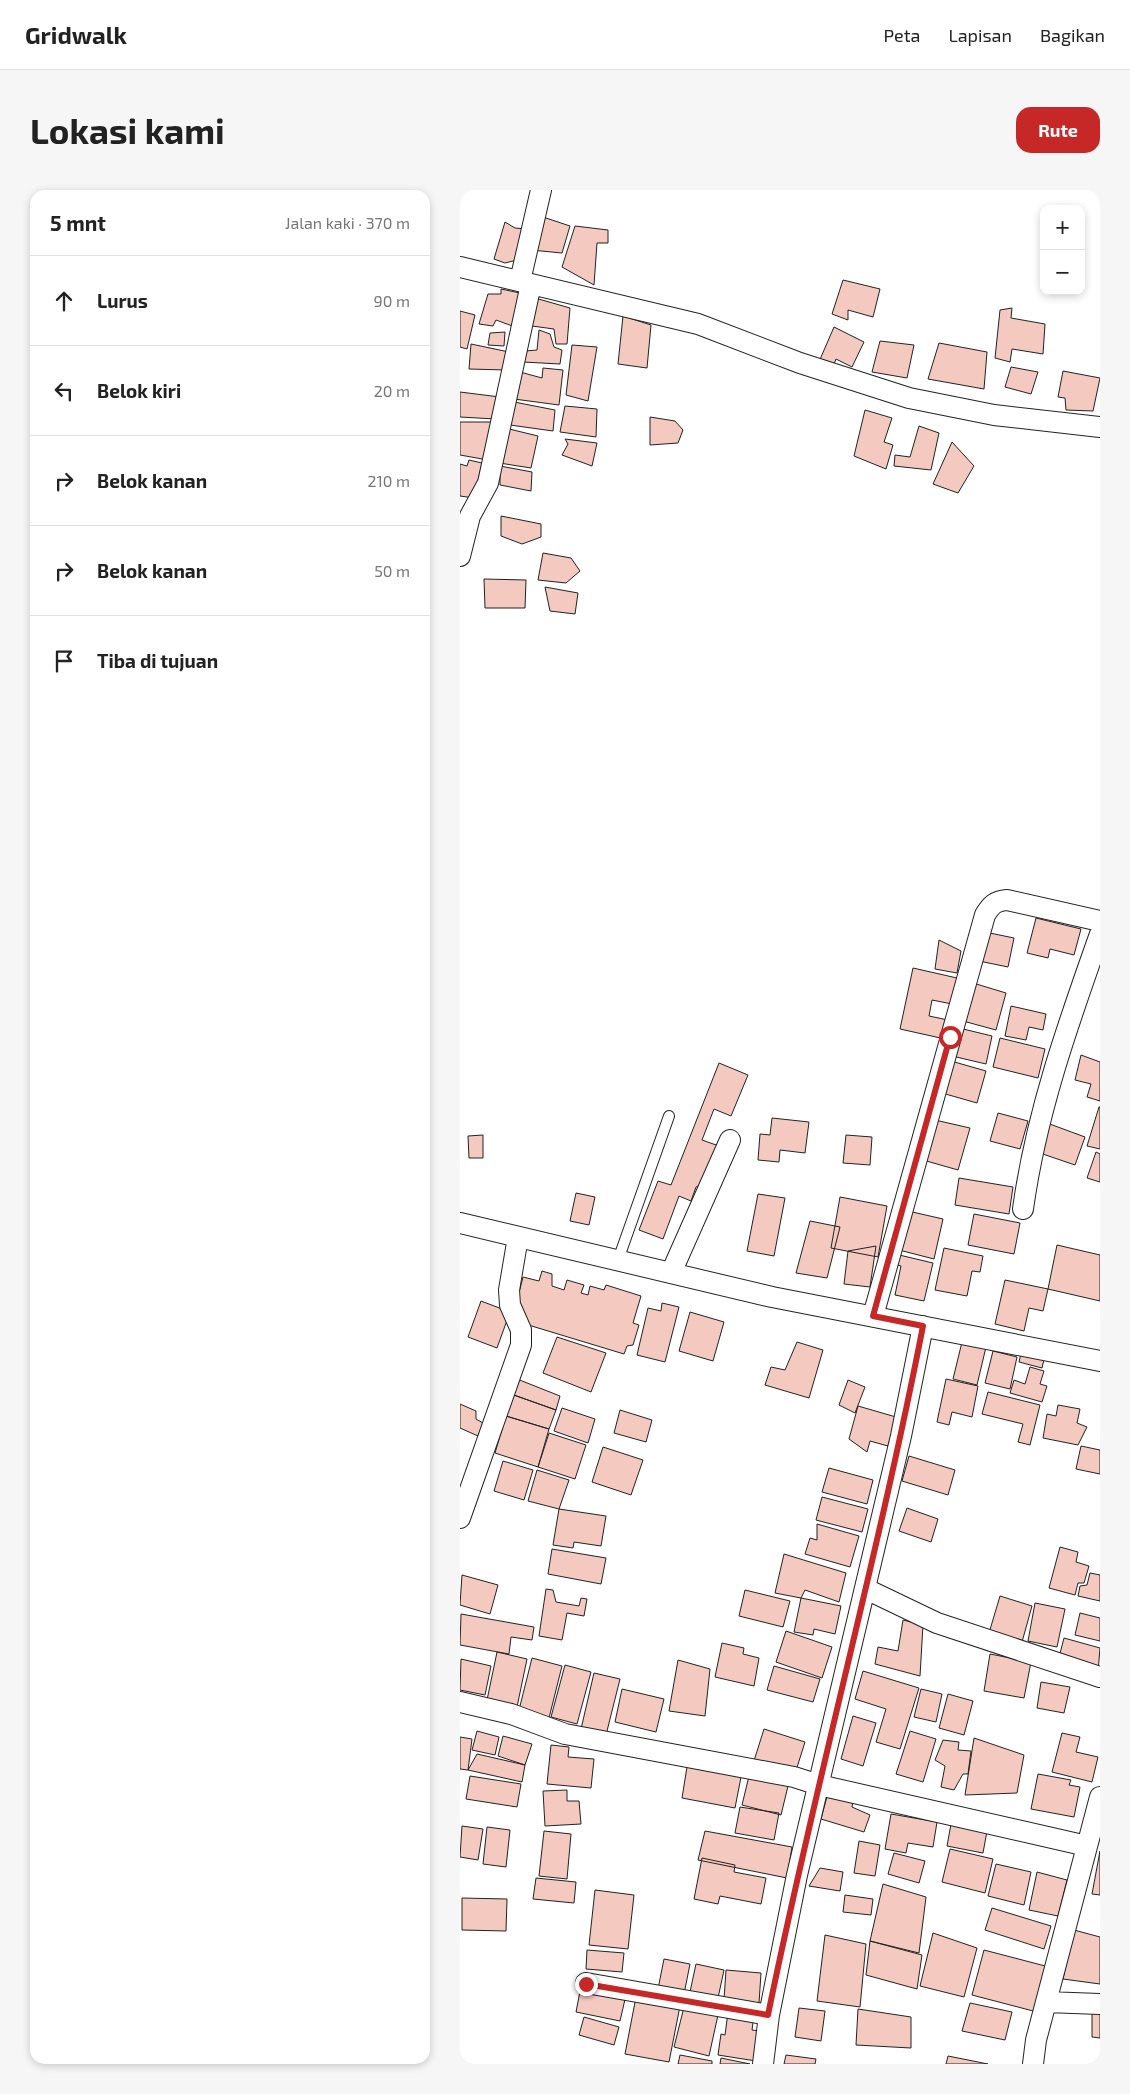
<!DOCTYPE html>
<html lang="id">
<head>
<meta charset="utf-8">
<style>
	:root { --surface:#fff; --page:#f6f6f6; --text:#222; --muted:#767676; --line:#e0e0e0; --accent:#c62828 }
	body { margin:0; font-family:"Exo 2",sans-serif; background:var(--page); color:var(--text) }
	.controls { position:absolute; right:15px; top:15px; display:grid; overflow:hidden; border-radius:10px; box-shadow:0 2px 8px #0003 }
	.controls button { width:45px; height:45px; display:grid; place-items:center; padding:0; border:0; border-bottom:1px solid var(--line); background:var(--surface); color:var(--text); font:25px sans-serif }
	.stop { position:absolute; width:15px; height:15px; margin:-11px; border:4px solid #c62828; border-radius:50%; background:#fff }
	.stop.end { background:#c62828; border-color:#fff; box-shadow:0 1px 5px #0008 }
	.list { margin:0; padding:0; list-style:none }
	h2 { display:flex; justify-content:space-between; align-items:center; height:65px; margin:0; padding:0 20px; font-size:21px }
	h2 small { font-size:16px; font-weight:400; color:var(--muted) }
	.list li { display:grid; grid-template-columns:32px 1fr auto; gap:15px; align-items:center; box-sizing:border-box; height:90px; padding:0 20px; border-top:1px solid var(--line) }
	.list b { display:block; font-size:19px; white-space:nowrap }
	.list em { font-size:16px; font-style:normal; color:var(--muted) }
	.icon { flex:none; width:28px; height:28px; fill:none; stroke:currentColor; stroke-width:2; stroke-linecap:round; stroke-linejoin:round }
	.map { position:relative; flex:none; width:640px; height:1874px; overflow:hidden; border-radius:15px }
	header { display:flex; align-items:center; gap:30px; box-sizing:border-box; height:70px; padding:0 25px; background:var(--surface); border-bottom:1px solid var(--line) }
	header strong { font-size:24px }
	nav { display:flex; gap:28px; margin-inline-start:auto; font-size:18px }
	.intro { display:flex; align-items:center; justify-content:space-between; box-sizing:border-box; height:120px; padding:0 30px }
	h1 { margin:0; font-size:35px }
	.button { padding:12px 22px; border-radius:15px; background:var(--accent); color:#fff; font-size:18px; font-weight:700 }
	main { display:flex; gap:30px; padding:0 30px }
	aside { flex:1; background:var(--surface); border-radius:15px; box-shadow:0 2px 8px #0003 }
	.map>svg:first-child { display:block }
</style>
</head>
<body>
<header>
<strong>Gridwalk</strong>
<nav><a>Peta</a><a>Lapisan</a><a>Bagikan</a></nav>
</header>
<div class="intro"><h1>Lokasi kami</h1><a class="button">Rute</a></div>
<main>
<aside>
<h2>5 mnt<small>Jalan kaki · 370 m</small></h2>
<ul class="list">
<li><svg class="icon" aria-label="ahead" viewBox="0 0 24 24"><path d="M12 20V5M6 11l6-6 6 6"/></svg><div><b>Lurus</b></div><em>90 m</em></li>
<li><svg class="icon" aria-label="left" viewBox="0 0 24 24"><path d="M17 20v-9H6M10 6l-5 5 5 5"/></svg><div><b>Belok kiri</b></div><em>20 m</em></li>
<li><svg class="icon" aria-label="right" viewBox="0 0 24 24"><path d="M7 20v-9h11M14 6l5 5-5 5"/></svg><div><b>Belok kanan</b></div><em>210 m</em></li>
<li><svg class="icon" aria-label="right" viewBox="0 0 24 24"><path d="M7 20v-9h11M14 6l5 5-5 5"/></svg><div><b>Belok kanan</b></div><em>50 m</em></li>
<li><svg class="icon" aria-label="arrive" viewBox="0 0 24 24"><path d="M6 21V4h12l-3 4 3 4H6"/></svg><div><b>Tiba di tujuan</b></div></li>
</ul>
</aside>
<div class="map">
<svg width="640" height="1874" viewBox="0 0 640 1874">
	<rect width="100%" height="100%" fill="#fff"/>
	<path fill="#f3c9c0" stroke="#222" d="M 80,26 L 110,36 L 102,63 L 71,60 Z
		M 45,32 L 55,38 L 66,39 L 61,69 L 45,73 L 34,69 Z
		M 115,36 L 148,40 L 148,53 L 137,53 L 134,95 L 102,77 Z
		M 383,90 L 420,99 L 413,127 L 388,120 L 388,130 L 372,124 Z
		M 41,99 L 60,103 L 55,137 L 36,130 L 33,136 L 19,134 L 28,104 L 41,104 Z
		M 75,108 L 110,118 L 107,154 L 96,154 L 94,139 L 72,136 Z
		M 552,118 L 551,128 L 585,134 L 583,164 L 552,159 L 550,172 L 535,168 L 540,120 Z
		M 0,121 L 15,125 L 7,159 L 0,157 Z
		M 163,126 L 191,135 L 187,178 L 158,174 Z
		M 374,137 L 404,152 L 392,177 L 376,169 L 372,179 L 358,174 Z
		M 79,140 L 90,144 L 94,157 L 102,160 L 100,174 L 63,172 L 65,161 L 77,160 Z
		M 45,142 L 44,156 L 28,155 L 30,143 Z
		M 420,151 L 454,155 L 447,188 L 412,182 Z
		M 479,153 L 527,162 L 524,199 L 468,189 Z
		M 11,154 L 49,162 L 46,180 L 9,179 Z
		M 112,155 L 137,157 L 128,211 L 106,205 Z
		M 551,177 L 578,182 L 571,204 L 545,197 Z
		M 83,178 L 103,180 L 99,215 L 54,209 L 60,182 L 82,188 Z
		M 603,181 L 640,188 L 633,221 L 606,220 L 605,208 L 598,207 Z
		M 0,202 L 40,207 L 36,229 L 0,227 Z
		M 54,212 L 95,220 L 93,241 L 50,235 Z
		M 105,216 L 137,219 L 136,247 L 100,242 Z
		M 405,220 L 432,228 L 424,252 L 433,255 L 426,279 L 394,266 Z
		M 190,227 L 215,231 L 223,240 L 218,253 L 190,255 Z
		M 0,232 L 32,232 L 28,270 L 0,265 Z
		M 459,236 L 479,243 L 471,280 L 434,276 L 435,265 L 450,267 Z
		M 41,237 L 78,246 L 71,278 L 33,272 Z
		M 105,249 L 137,253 L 132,276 L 102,265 L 108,254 Z
		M 492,252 L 514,276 L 498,303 L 473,294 Z
		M 9,270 L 22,273 L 14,308 L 0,306 L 0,274 L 7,276 Z
		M 40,276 L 72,282 L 71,301 L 40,295 Z
		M 41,326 L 81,334 L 81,347 L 62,354 L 41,346 Z
		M 83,363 L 111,368 L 120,381 L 106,393 L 78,390 Z
		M 24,389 L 66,390 L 65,418 L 25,418 Z
		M 85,397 L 118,403 L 115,424 L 90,421 Z
		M 576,728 L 621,739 L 614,765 L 590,759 L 588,768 L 567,763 Z
		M 525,742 L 554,748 L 548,777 L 519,771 Z
		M 479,750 L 501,761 L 497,783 L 475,779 Z
		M 453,778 L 497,788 L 492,814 L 472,810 L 469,826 L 488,830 L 485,849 L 440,839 Z
		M 513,793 L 546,803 L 536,840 L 503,831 Z
		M 551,816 L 586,824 L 583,840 L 569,837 L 566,850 L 545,846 Z
		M 499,838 L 532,846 L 526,874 L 492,866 Z
		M 540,848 L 585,859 L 578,888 L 533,877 Z
		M 621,865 L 640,872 L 640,911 L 627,907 L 631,894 L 615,890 Z
		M 491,871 L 526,881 L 517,913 L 482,903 Z
		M 259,873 L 288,885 L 271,926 L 254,919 L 242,950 L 259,956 L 246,992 L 236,997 L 231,1011 L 219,1006 L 203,1049 L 179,1040 L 198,991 L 211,995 Z
		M 639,917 L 640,917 L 640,959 L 627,956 Z
		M 538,923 L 568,931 L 560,959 L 530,951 Z
		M 312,928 L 349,932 L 345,963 L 320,960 L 319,972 L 298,970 L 300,944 L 310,945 Z
		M 475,930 L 510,938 L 498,980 L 463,970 Z
		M 587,933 L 625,947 L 615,975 L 577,962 Z
		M 23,945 L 23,968 L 9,968 L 8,946 Z
		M 386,945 L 412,947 L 410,975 L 383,973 Z
		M 636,962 L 640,964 L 640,992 L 627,988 Z
		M 499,988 L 553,997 L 549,1024 L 495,1015 Z
		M 116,1003 L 135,1007 L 129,1035 L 110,1031 Z
		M 298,1004 L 325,1008 L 314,1066 L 287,1061 Z
		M 380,1007 L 427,1016 L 418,1067 L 371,1058 Z
		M 448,1021 L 483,1029 L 474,1069 L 439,1060 Z
		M 514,1024 L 560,1033 L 554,1064 L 508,1055 Z
		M 350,1031 L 380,1037 L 367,1088 L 336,1083 Z
		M 597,1055 L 640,1065 L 640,1111 L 588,1099 Z
		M 416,1056 L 410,1097 L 384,1094 L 388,1061 Z
		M 484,1058 L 523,1066 L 520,1082 L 512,1081 L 507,1106 L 475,1100 Z
		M 435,1064 L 473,1073 L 464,1111 L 435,1105 L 441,1076 L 433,1074 Z
		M 82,1081 L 92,1084 L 92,1096 L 104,1100 L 107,1090 L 124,1095 L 121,1103 L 128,1105 L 130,1096 L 144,1100 L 146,1095 L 181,1106 L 173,1133 L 179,1135 L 173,1155 L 167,1156 L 164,1164 L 65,1134 L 56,1115 L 63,1087 L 79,1091 Z
		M 545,1090 L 588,1099 L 583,1121 L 569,1118 L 564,1141 L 535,1134 Z
		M 21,1111 L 50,1122 L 37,1158 L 8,1147 Z
		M 202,1113 L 219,1117 L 205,1172 L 177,1165 L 188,1118 L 201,1121 Z
		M 230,1122 L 264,1132 L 253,1171 L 219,1161 Z
		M 97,1147 L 146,1163 L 131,1202 L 83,1183 Z
		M 337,1152 L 363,1160 L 349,1208 L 305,1195 L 311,1177 L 325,1180 Z
		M 502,1152 L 526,1157 L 517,1195 L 493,1189 Z
		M 562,1159 L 585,1165 L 582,1178 L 559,1172 Z
		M 533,1161 L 557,1167 L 550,1199 L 525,1193 Z
		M 570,1177 L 584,1181 L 580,1194 L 587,1196 L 582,1212 L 550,1203 L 554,1190 L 565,1194 Z
		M 57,1189 L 100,1206 L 96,1220 L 51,1204 Z
		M 486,1189 L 518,1196 L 512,1227 L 492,1222 L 489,1235 L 477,1232 Z
		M 388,1190 L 405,1197 L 395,1223 L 379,1215 Z
		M 528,1202 L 580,1215 L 570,1255 L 558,1252 L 563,1234 L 522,1224 Z
		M 51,1204 L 96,1220 L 89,1239 L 46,1226 Z
		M 0,1214 L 16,1221 L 16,1229 L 23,1233 L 18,1246 L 0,1238 Z
		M 598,1215 L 620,1219 L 617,1233 L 627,1237 L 618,1255 L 583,1248 L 587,1224 L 596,1226 Z
		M 398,1216 L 436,1227 L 428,1256 L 410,1251 L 407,1262 L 389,1249 Z
		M 102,1218 L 135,1229 L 128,1253 L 94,1241 Z
		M 160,1220 L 192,1230 L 186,1252 L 154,1243 Z
		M 46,1226 L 89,1239 L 78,1277 L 35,1263 Z
		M 89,1243 L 126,1255 L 115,1289 L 78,1277 Z
		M 621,1256 L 640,1260 L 640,1284 L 616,1279 Z
		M 143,1257 L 183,1270 L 171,1305 L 132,1292 Z
		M 449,1266 L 495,1280 L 488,1305 L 442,1291 Z
		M 43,1271 L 73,1280 L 64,1310 L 34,1301 Z
		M 369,1278 L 413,1290 L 407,1314 L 362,1302 Z
		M 77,1280 L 109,1290 L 99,1319 L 68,1311 Z
		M 362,1307 L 408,1319 L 402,1342 L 356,1330 Z
		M 447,1318 L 478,1329 L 471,1352 L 439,1341 Z
		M 99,1319 L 146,1326 L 141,1356 L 114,1352 L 113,1358 L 93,1355 Z
		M 357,1334 L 399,1346 L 390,1377 L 345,1364 L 350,1348 L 357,1350 Z
		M 600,1357 L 618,1362 L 616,1372 L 629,1376 L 624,1393 L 618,1393 L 615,1405 L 589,1398 Z
		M 92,1359 L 146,1368 L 141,1394 L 88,1384 Z
		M 324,1364 L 386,1383 L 379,1412 L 345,1400 L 341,1408 L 315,1403 Z
		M 630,1383 L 640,1385 L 640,1411 L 618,1406 L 620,1396 L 627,1395 Z
		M 2,1385 L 38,1395 L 30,1424 L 0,1415 Z
		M 86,1399 L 93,1400 L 96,1412 L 119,1416 L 121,1408 L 127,1409 L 124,1426 L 107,1423 L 102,1450 L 79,1446 Z
		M 285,1400 L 330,1411 L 323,1437 L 279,1426 Z
		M 540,1406 L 572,1416 L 562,1452 L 529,1443 Z
		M 341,1408 L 381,1416 L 375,1444 L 354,1439 L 353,1445 L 334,1442 Z
		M 575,1413 L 605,1419 L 597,1457 L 568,1451 Z
		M 620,1423 L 640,1428 L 640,1451 L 615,1445 Z
		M 1,1424 L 74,1437 L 72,1450 L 51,1447 L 49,1464 L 0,1455 Z
		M 443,1430 L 463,1435 L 460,1486 L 415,1474 L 418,1457 L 438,1461 Z
		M 326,1441 L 372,1457 L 362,1488 L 316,1472 Z
		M 604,1448 L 640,1458 L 638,1482 L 598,1471 Z
		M 262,1453 L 284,1458 L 283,1464 L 299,1468 L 294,1496 L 255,1487 Z
		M 37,1462 L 67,1469 L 57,1517 L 27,1510 Z
		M 530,1464 L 571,1472 L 564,1508 L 524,1501 Z
		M 72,1468 L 102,1476 L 89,1528 L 59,1520 Z
		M 1,1469 L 31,1476 L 25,1505 L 0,1500 Z
		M 218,1470 L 250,1479 L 245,1526 L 209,1521 Z
		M 105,1475 L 131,1482 L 117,1534 L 91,1527 Z
		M 314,1476 L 360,1489 L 353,1512 L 307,1500 Z
		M 403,1481 L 459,1498 L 440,1559 L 416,1552 L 426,1519 L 395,1509 Z
		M 134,1483 L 160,1489 L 146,1545 L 121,1539 Z
		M 581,1492 L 610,1497 L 604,1523 L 577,1518 Z
		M 162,1499 L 204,1509 L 196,1542 L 155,1532 Z
		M 461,1499 L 482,1504 L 476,1532 L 454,1527 Z
		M 488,1504 L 513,1511 L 504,1545 L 479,1538 Z
		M 393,1526 L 416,1533 L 403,1576 L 381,1569 Z
		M 304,1539 L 345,1552 L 334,1587 L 293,1574 Z
		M 17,1541 L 39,1547 L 35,1565 L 12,1560 Z
		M 450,1541 L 476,1549 L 463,1592 L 436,1584 Z
		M 602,1543 L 620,1547 L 616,1562 L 638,1567 L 632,1592 L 592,1582 Z
		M 43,1546 L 72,1554 L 65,1575 L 38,1566 Z
		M 0,1547 L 12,1549 L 8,1580 L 0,1579 Z
		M 514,1548 L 564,1565 L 557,1603 L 505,1605 Z
		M 483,1550 L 499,1552 L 498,1560 L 511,1561 L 508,1584 L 503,1584 L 494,1600 L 481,1597 L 485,1576 L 475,1570 Z
		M 91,1555 L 109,1557 L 108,1567 L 134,1569 L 131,1598 L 87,1594 Z
		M 17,1564 L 65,1575 L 62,1592 L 8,1580 Z
		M 227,1577 L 281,1587 L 275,1618 L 222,1608 Z
		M 578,1584 L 611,1590 L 609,1595 L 620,1597 L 614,1627 L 571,1619 Z
		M 10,1586 L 61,1594 L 57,1617 L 6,1609 Z
		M 289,1586 L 328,1596 L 321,1625 L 282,1615 Z
		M 369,1599 L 394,1605 L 392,1617 L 410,1625 L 404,1642 L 361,1629 Z
		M 107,1600 L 107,1611 L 119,1611 L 121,1634 L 85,1636 L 83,1601 Z
		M 280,1617 L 319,1623 L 314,1650 L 275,1643 Z
		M 431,1624 L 477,1632 L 473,1657 L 448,1653 L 446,1663 L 425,1659 Z
		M 491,1634 L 527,1641 L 523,1663 L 487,1656 Z
		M 2,1636 L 23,1639 L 18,1670 L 0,1667 Z
		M 27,1637 L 50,1640 L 46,1677 L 23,1674 Z
		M 84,1641 L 111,1644 L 107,1689 L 79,1686 Z
		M 245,1641 L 332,1657 L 327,1688 L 238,1670 Z
		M 399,1651 L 420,1655 L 415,1686 L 394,1683 Z
		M 490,1659 L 533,1669 L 525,1703 L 482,1692 Z
		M 640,1661 L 640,1705 L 632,1704 Z
		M 434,1663 L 465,1671 L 459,1693 L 428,1684 Z
		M 242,1668 L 275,1675 L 274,1682 L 306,1688 L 301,1714 L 260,1706 L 258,1714 L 234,1709 Z
		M 536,1674 L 571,1682 L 564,1715 L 528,1706 Z
		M 360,1678 L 383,1682 L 380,1701 L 349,1696 Z
		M 577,1682 L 607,1690 L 598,1726 L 569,1720 Z
		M 76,1688 L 116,1692 L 114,1713 L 73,1709 Z
		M 423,1694 L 466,1707 L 459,1763 L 410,1751 Z
		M 135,1700 L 174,1705 L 168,1759 L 129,1755 Z
		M 385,1705 L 413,1709 L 411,1725 L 383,1722 Z
		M 2,1708 L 47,1709 L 46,1741 L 2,1740 Z
		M 532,1718 L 591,1736 L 584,1759 L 525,1740 Z
		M 614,1740 L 640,1747 L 640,1794 L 603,1789 Z
		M 473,1743 L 517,1758 L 504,1807 L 460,1796 Z
		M 365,1745 L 406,1754 L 400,1817 L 357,1811 Z
		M 410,1751 L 462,1765 L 457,1799 L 406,1785 Z
		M 127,1760 L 164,1763 L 162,1782 L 126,1779 Z
		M 524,1760 L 589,1777 L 577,1822 L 512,1805 Z
		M 204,1769 L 230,1774 L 224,1804 L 198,1799 Z
		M 236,1774 L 264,1780 L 258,1808 L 230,1802 Z
		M 266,1780 L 301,1783 L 299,1813 L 264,1810 Z
		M 121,1796 L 166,1805 L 160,1831 L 116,1822 Z
		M 176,1807 L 220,1816 L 209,1872 L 165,1864 Z
		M 510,1813 L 552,1822 L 545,1850 L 502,1841 Z
		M 224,1817 L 258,1825 L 249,1866 L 214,1857 Z
		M 339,1818 L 365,1821 L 361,1851 L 335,1847 Z
		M 398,1819 L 451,1827 L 451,1858 L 396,1855 Z
		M 632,1821 L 640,1821 L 640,1848 L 632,1847 Z
		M 268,1822 L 294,1825 L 292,1840 L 300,1841 L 296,1871 L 258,1865 L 261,1844 L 265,1845 Z
		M 124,1827 L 159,1837 L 154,1855 L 119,1845 Z
		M 220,1865 L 252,1871 L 252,1874 L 218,1874 Z
		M 326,1865 L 356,1869 L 355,1874 L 324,1874 Z
		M 488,1866 L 528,1874 L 486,1874 Z
		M 261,1868 L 290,1874 L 260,1874 Z"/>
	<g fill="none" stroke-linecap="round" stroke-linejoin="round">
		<g stroke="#222" stroke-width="12">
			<path id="service" d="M 158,1070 L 209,926"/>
		</g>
		<g stroke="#222" stroke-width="22">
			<path id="minor" d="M 0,77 L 238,134 L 340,173 L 449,208 L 534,225 L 640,237
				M 60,91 L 81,0
				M 0,366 L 10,326 L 28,293 L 71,94
				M 563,1019 C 576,924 608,834 640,744
				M 0,1033 L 312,1107 L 640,1171
				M 211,1083 L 270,950
				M 413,1126 L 525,725 C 531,715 535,711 547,710 L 640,731
				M 0,1328 L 61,1155 L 61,1140 L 50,1115 L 49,1100 L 58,1047
				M 406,1399 L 477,1433 L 640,1487
				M 0,1512 L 51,1524 L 105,1544 L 334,1587 L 359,1595 L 627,1656
				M 126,1793 L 309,1825
				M 586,1812 L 640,1814
				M 303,1874 L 309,1825 L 337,1685 L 441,1246 L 463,1136
				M 573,1874 L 576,1850 L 640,1607"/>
		</g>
		<use href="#service" stroke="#fff" stroke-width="10"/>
		<use href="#minor" stroke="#fff" stroke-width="20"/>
	</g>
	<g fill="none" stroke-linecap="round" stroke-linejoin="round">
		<path stroke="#c62828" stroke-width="6" d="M 126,1794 L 308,1825 C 355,1594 418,1367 463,1136 L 413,1126 L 490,847"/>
	</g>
</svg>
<div class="controls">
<button>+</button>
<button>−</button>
</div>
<div class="stop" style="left:490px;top:847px"></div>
<div class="stop end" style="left:126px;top:1794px"></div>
</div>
</main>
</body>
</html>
